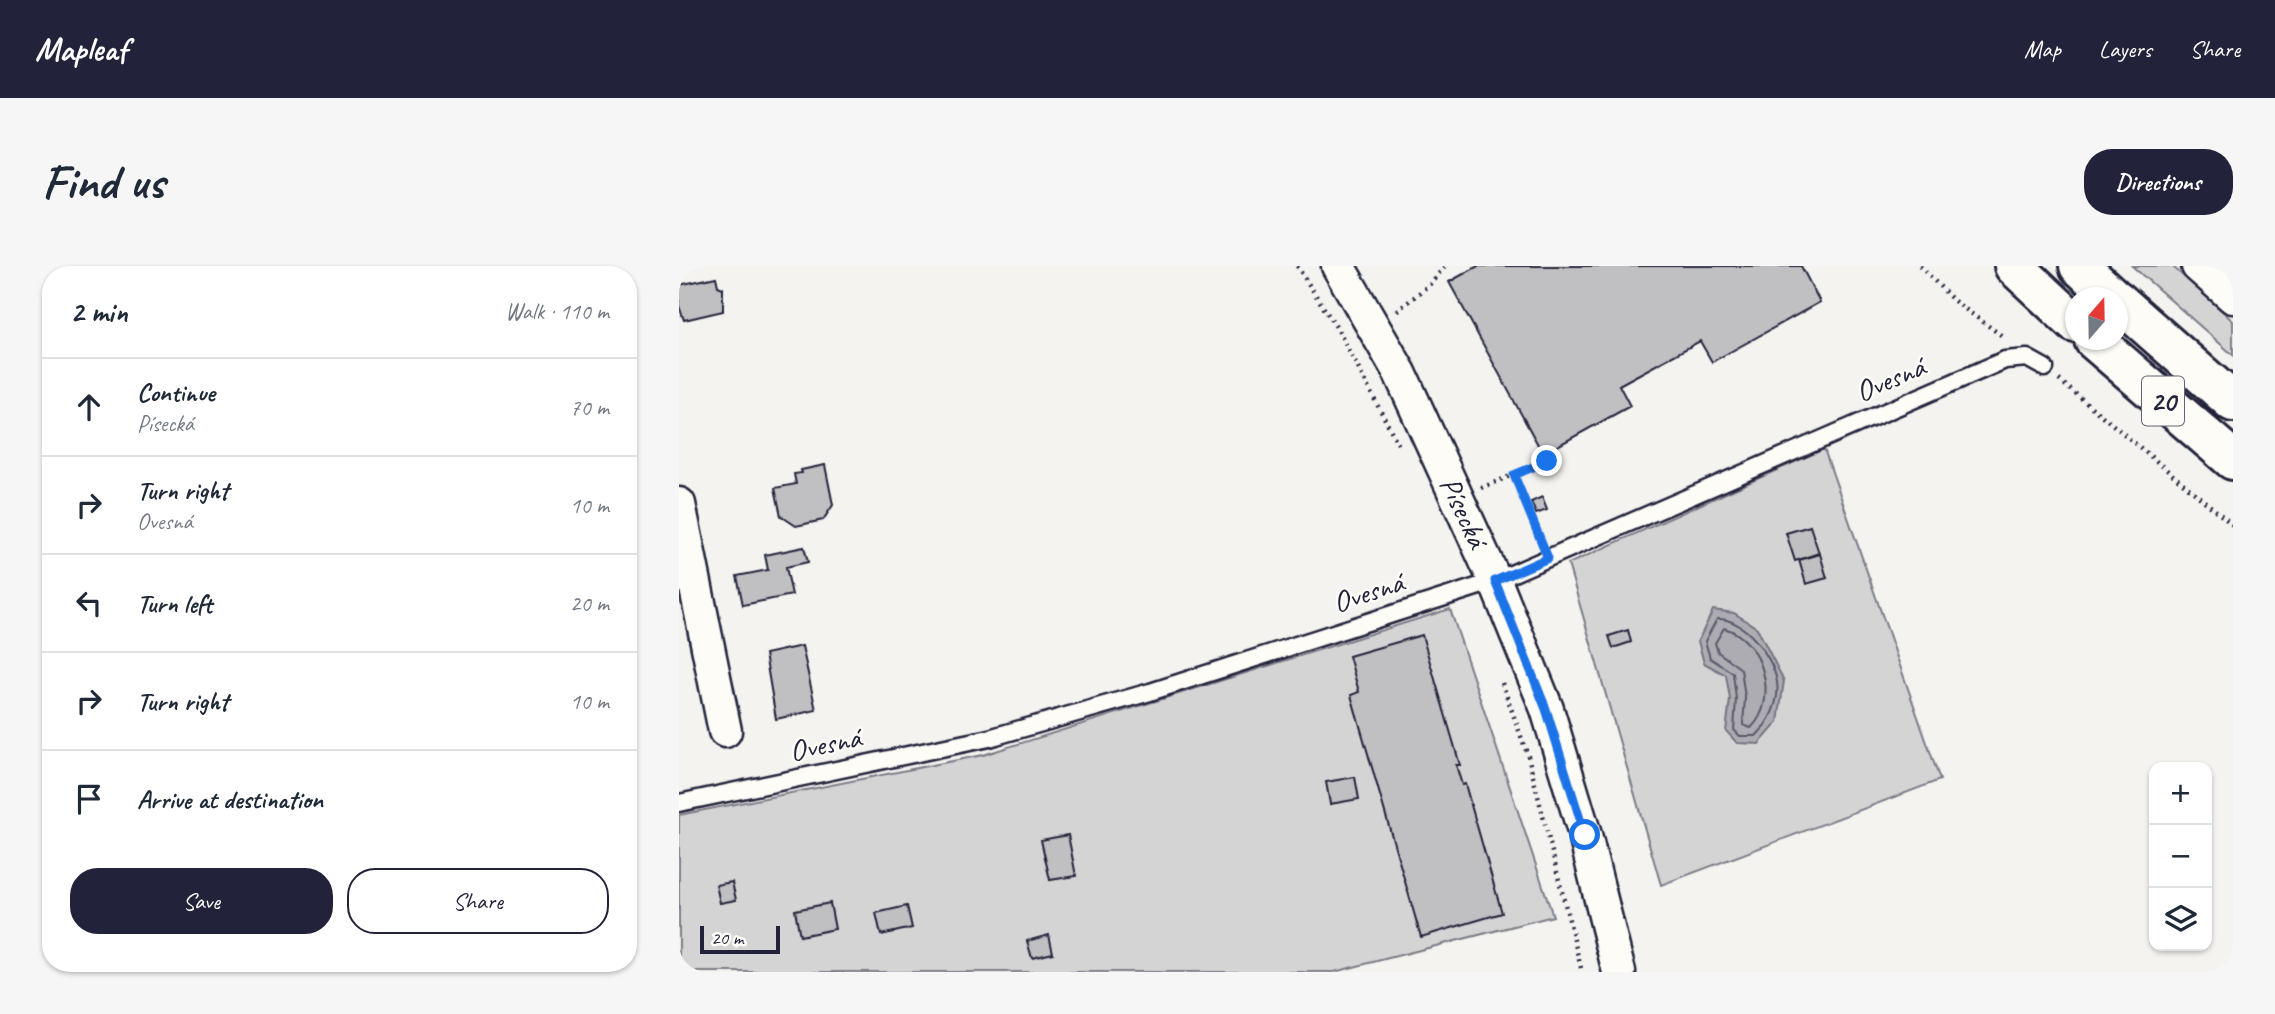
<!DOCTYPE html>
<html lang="en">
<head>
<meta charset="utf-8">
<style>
	:root { --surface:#fff; --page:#f6f6f7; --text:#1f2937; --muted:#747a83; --line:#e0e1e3; --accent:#22223b }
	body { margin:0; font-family:Caveat,sans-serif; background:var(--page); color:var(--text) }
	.controls { position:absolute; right:21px; bottom:21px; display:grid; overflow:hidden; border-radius:14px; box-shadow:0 2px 5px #0004 }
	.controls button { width:63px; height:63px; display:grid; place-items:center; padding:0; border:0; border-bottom:2px solid var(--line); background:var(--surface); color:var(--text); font:35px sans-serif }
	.compass { position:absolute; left:1386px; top:21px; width:63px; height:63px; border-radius:50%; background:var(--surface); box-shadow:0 2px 5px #0004; rotate:20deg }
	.scale { position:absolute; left:21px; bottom:18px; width:80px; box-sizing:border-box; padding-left:7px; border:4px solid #22223b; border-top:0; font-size:19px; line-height:24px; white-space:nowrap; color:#22223b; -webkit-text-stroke:5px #fdfcf7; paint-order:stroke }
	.stop { position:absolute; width:21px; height:21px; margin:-16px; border:5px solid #1a73e8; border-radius:50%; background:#fff }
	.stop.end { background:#1a73e8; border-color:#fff; box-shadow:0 2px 7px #0008 }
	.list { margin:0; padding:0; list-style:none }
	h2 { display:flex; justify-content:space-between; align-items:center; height:91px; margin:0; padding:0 28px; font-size:30px }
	h2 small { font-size:23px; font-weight:400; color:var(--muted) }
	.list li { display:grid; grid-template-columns:46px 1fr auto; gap:21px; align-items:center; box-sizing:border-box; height:98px; padding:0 28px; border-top:2px solid var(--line) }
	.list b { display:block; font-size:26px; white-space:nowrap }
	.list p { margin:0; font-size:23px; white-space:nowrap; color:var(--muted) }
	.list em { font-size:23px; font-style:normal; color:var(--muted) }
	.actions { display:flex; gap:14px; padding:21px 28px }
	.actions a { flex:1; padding:16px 0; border:2px solid var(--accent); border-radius:28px; text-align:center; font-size:24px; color:var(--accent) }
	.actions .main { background:var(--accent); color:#fff }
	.icon { flex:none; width:38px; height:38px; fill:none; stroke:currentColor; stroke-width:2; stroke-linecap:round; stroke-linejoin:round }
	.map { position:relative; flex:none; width:1554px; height:706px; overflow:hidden; border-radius:28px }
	header { display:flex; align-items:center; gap:42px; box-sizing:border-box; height:98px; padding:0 35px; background:var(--accent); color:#fff }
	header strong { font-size:33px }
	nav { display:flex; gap:38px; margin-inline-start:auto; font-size:24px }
	.intro { display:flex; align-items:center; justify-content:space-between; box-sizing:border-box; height:168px; padding:0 42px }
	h1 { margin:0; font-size:49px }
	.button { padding:18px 32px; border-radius:28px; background:var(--accent); color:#fff; font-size:24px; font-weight:700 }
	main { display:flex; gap:42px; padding:0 42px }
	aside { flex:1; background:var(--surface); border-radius:28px; box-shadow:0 2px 5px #0004 }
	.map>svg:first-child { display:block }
</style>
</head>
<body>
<header>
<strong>Mapleaf</strong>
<nav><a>Map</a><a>Layers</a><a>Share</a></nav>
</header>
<div class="intro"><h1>Find us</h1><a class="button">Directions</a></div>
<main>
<aside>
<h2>2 min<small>Walk · 110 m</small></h2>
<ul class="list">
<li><svg class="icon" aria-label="ahead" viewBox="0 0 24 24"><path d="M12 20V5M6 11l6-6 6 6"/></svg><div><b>Continue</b><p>Písecká</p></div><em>70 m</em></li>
<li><svg class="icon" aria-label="right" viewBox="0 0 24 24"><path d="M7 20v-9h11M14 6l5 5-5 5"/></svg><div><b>Turn right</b><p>Ovesná</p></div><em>10 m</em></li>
<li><svg class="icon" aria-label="left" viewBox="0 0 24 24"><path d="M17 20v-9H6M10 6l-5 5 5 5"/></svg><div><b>Turn left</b></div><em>20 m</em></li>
<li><svg class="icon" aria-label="right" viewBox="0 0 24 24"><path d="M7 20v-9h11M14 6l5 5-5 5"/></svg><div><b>Turn right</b></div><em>10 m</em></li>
<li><svg class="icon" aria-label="arrive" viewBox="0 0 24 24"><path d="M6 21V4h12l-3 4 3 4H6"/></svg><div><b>Arrive at destination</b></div></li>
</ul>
<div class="actions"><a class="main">Save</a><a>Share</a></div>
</aside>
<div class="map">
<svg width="1554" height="706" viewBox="0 0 1554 706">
	<rect width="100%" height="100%" fill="#f4f3ef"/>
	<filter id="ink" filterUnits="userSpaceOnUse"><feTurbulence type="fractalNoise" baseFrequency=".0143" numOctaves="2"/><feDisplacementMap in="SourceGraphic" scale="14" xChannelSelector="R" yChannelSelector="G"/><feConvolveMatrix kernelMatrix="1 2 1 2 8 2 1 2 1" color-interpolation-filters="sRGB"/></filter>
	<g filter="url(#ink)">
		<path fill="#d5d4d5" stroke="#7c7b88" stroke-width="2" d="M 1453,0 L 1493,0 L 1554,55 L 1554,89 Z
			M 1145,183 L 1261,514 L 982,619 L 889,298 Z
			M 771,343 L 874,650 L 655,706 L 0,706 L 0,549 L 304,489 Z"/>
		<path fill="#acacb2" stroke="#757582" stroke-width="2" d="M 1034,344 L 1055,347 L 1078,362 L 1105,415 L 1099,456 L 1080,478 L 1058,477 L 1047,465 L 1051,433 L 1047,409 L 1025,397 L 1019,375 Z"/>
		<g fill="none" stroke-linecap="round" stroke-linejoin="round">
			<path stroke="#59596b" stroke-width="2" d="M 1038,353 C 1065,352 1094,390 1098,416 C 1101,436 1090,457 1077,470 L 1061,470 L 1055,464 L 1057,433 L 1054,407 L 1031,392 L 1026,375 Z
				M 1045,362 C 1084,373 1101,434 1072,462 L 1064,459 L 1066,432 L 1062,403 L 1039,386 L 1036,377 Z"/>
		</g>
		<path fill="#c0bfc2" stroke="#22223b" stroke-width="2" d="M 799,0 L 1122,0 L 1141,36 L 1033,96 L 1021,75 L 940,119 L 951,140 L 864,188 L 770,16 Z
			M 37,11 L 39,20 L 44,22 L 44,45 L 5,54 L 0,40 L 0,19 Z
			M 146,199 L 154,239 L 144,254 L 117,260 L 102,250 L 96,222 L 117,218 L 115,208 L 123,207 L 122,204 Z
			M 863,231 L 868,244 L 857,248 L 852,236 Z
			M 1131,260 L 1140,287 L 1116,295 L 1107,267 Z
			M 125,281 L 129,296 L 107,301 L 113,329 L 64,339 L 58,310 L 89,304 L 86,289 Z
			M 1141,288 L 1148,312 L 1127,318 L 1120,294 Z
			M 949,364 L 952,376 L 934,382 L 930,370 Z
			M 743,369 L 781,499 L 777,499 L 783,519 L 786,518 L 823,647 L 742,671 L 672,429 L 680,426 L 670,390 Z
			M 123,380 L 137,444 L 97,453 L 86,388 Z
			M 676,511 L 680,533 L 651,538 L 647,516 Z
			M 389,569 L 397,610 L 371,614 L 362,574 Z
			M 53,616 L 57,634 L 41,637 L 37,619 Z
			M 151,637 L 156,663 L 121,670 L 116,644 Z
			M 228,640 L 233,662 L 202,669 L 197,647 Z
			M 370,669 L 374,687 L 353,692 L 348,675 Z"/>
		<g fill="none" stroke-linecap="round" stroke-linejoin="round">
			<g stroke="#22223b" stroke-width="21">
				<path id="service" d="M 0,537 L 310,472 L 471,426 L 816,315 L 1326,94 L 1348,92 L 1366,102"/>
			</g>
			<g stroke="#22223b" stroke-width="37">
				<path id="minor" d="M 659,0 L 721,107 L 816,315 L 868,443 L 906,569 L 940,706
					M 1519,0 L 1554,31
					M 0,238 L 46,465"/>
			</g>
			<g stroke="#22223b" stroke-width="44">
				<path id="trunk" d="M 1335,0 L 1396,57
					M 1400,0 L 1435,32
					M 1438,34 L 1554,136
					M 1415,74 L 1554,194"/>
			</g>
			<path stroke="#22223b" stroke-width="4.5" stroke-dasharray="2 5" stroke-linecap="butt" d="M 618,0 L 659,64 L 719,178
				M 1241,0 L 1275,35 L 1326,72
				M 718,45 L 751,18 L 766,0
				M 1380,114 L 1554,259
				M 835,209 L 861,273
				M 802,222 L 868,195
				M 823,417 L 849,490 L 903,706"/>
			<use href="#service" stroke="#fdfcf7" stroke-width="16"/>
			<use href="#minor" stroke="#fdfcf7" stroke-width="32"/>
			<use href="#trunk" stroke="#fdfcf7" stroke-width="38"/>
		</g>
	</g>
	<g fill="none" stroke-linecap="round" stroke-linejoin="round" filter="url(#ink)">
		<path stroke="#1a73e8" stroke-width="9" d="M 868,195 L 835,209 L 869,292 L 816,315 L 867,443 L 906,569"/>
	</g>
	<g text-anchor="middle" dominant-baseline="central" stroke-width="5" stroke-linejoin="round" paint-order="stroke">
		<rect fill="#fdfcf7" stroke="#646373" stroke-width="2" x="1463" y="110.5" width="42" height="49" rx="5"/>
		<g font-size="28" font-weight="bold" fill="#22223b">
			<text x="1484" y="135">20</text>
		</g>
		<g font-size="30" fill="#22223b" stroke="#fdfcf7">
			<text transform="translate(1211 113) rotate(-23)">Ovesná</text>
			<text transform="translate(785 246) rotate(65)">Písecká</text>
			<text transform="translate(689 326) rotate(-18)">Ovesná</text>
			<text transform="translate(146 478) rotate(-12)">Ovesná</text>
		</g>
	</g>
</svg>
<div class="controls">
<button>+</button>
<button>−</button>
<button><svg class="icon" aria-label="layers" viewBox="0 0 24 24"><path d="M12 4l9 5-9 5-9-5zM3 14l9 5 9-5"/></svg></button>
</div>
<svg class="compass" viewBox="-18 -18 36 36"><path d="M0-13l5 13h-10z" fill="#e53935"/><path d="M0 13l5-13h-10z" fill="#747a83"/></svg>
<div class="scale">20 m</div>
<div class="stop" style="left:906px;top:569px"></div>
<div class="stop end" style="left:868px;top:195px"></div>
</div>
</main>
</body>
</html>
